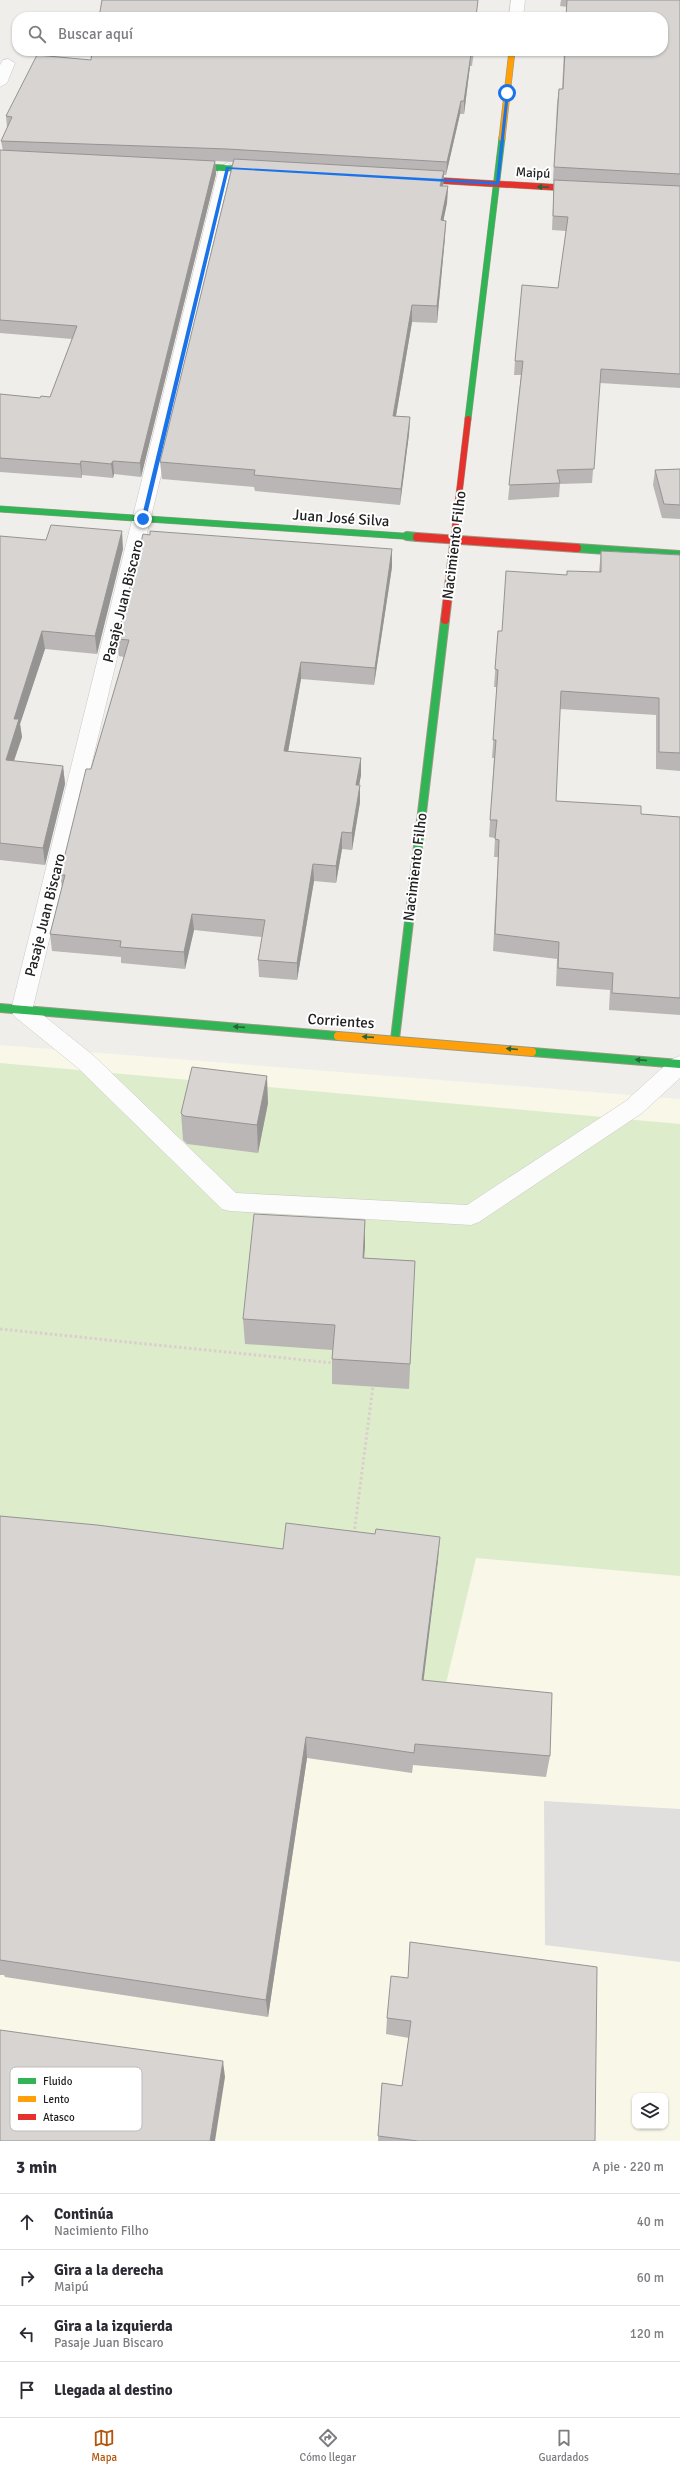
<!DOCTYPE html>
<html lang="es">
<head>
<meta charset="utf-8">
<style>
	:root { --surface:#fff; --page:#f2f2f3; --text:#2b2b33; --muted:#7c7c81; --line:#e1e1e2; --accent:#b45309 }
	body { margin:0; font-family:Signika,sans-serif; background:var(--page); color:var(--text) }
	.controls { position:absolute; right:12px; bottom:12px; display:grid; overflow:hidden; border-radius:8px; box-shadow:0 1px 3px #0004 }
	.controls button { width:36px; height:36px; display:grid; place-items:center; padding:0; border:0; border-bottom:1px solid var(--line); background:var(--surface); color:var(--text); font:20px sans-serif }
	.stop { position:absolute; width:12px; height:12px; margin:-9px; border:3px solid #1a73e8; border-radius:50%; background:#fff }
	.stop.end { background:#1a73e8; border-color:#fff; box-shadow:0 1px 4px #0008 }
	.list { margin:0; padding:0; list-style:none }
	h2 { display:flex; justify-content:space-between; align-items:center; height:52px; margin:0; padding:0 16px; font-size:17px }
	h2 small { font-size:13px; font-weight:400; color:var(--muted) }
	.list li { display:grid; grid-template-columns:26px 1fr auto; gap:12px; align-items:center; box-sizing:border-box; height:56px; padding:0 16px; border-top:1px solid var(--line) }
	.list b { display:block; font-size:15px; white-space:nowrap }
	.list p { margin:0; font-size:13px; white-space:nowrap; color:var(--muted) }
	.list em { font-size:13px; font-style:normal; color:var(--muted) }
	.icon { flex:none; width:22px; height:22px; fill:none; stroke:currentColor; stroke-width:2; stroke-linecap:round; stroke-linejoin:round }
	.map { position:relative; flex:none; width:680px; height:2141px; overflow:hidden }
	.search { position:absolute; background:var(--surface); box-shadow:0 1px 3px #0004; left:12px; right:12px; top:12px; height:44px; display:flex; align-items:center; gap:10px; box-sizing:border-box; padding:0 14px; border-radius:16px; color:var(--muted); font-size:15px }
	.sheet { height:276px; background:var(--surface) }
	nav { display:flex; justify-content:space-around; align-items:center; box-sizing:border-box; height:56px; border-top:1px solid var(--line); background:var(--surface); font-size:11px; color:var(--muted) }
	nav a { display:grid; justify-items:center; gap:2px }
	nav .on { color:var(--accent) }
	.map>svg:first-child { display:block }
</style>
</head>
<body>
<div class="map">
<svg width="680" height="2141" viewBox="0 0 680 2141">
	<rect width="100%" height="100%" fill="#f0eeeb"/>
	<path fill="#f8f7e8" fill-rule="evenodd" d="M 0,1045 L 680,1099 L 680,2141 L 0,2141 ZM 635,2096 L 665,2096 L 665,2126 L 635,2126 Z"/>
	<path fill="#ddeccb" d="M 0,1063 L 680,1124 L 680,1576 L 476,1558 L 438,1717 L 0,1675 Z"/>
	<path fill="#e0dfde" d="M 544,1801 L 680,1809 L 680,1962 L 545,1945 Z"/>
	<g fill="none" stroke-linecap="round" stroke-linejoin="round">
		<g stroke="#c9c8c7" stroke-width="1">
			<path id="lane" d="M 8,59 L 15,63 L 7,83 L 0,87 L 0,65 L 3,60 Z
				M 227,163 L 235,168 L 33,1007 L 94,1056 L 236,1193 L 467,1205 L 626,1101 L 672,1059 L 680,1056 L 680,1078 L 642,1113 L 479,1222 L 471,1225 L 230,1211 L 222,1209 L 78,1068 L 14,1016 L 11,1010 L 219,168 Z"/>
		</g>
		<g stroke="#c9c8c7" stroke-width="1">
			<path id="street" d="M 511,0 L 525,0 L 523,17 L 509,17 Z"/>
		</g>
		<g stroke="#999a82" stroke-width="7">
			<path id="fast-far1" d="M 186,166 L 262,170
				M 468,419 L 502,138
				M 0,509 L 417,537"/>
		</g>
		<g stroke="#999a82" stroke-width="10">
			<path id="fast" d="M 407,536 L 417,537
				M 577,548 L 680,555
				M 0,1008 L 338,1036
				M 395,1039 L 445,620
				M 532,1052 L 680,1064"/>
		</g>
		<g stroke="#999a82" stroke-width="7">
			<path id="slow-far1" d="M 502,138 L 512,51"/>
		</g>
		<g stroke="#999a82" stroke-width="10">
			<path id="slow" d="M 338,1036 L 532,1052"/>
		</g>
		<g stroke="#999a82" stroke-width="7">
			<path id="jam-far1" d="M 414,179 L 583,189
				M 417,537 L 421,537
				M 454,537 L 468,419"/>
		</g>
		<g stroke="#999a82" stroke-width="10">
			<path id="jam" d="M 417,537 L 577,548
				M 445,620 L 455,536"/>
		</g>
		<path stroke="#dccecd" stroke-width="3" stroke-dasharray="2.5 2.5" stroke-linecap="butt" d="M 0,1329 L 334,1363
			M 354,1534 L 373,1386"/>
		<use href="#lane" fill="#fdfcfc" fill-rule="evenodd"/>
		<use href="#street" fill="#fdfcfc" fill-rule="evenodd"/>
		<use href="#fast-far1" stroke="#30b455" stroke-width="6"/>
		<use href="#fast" stroke="#30b455" stroke-width="8"/>
		<use href="#slow-far1" stroke="#ff9f0a" stroke-width="6"/>
		<use href="#slow" stroke="#ff9f0a" stroke-width="8"/>
		<use href="#jam-far1" stroke="#e5322d" stroke-width="6"/>
		<use href="#jam" stroke="#e5322d" stroke-width="8"/>
	</g>
	<path fill="#b9b6b5" d="M 561,0 L 680,0 L 680,388 L 600,383 L 592,483 L 560,484 L 559,497 L 508,500 L 521,375 L 514,375 L 515,361 L 558,288 L 566,231 L 552,230 L 554,181 L 553,181 L 557,103 L 559,89 L 562,89 L 564,51 L 663,51 L 663,17 L 566,17 L 567,7 L 560,6 Z
		M 92,51 L 474,51 L 472,66 L 470,66 L 464,114 L 460,114 L 446,175 L 444,175 L 443,186 L 448,186 L 447,203 L 443,221 L 445,237 L 437,323 L 412,322 L 396,416 L 410,417 L 409,434 L 400,505 L 255,491 L 254,487 L 162,479 L 160,462 L 233,162 L 215,161 L 216,174 L 141,477 L 114,474 L 113,478 L 82,475 L 82,478 L 0,472 L 0,394 L 40,398 L 50,397 L 72,339 L 0,333 L 0,150 L 3,151 L 1,141 L 7,128 L 6,116 L 91,60 Z
		M 680,469 L 680,519 L 662,518 L 653,485 L 655,470 Z
		M 0,536 L 123,549 L 97,654 L 45,649 L 20,724 L 22,737 L 14,761 L 63,766 L 65,784 L 45,865 L 0,860 Z
		M 392,549 L 392,567 L 374,685 L 301,679 L 288,752 L 361,775 L 359,785 L 360,802 L 352,850 L 342,849 L 336,883 L 314,881 L 297,980 L 259,977 L 258,960 L 262,937 L 194,930 L 185,969 L 121,963 L 121,957 L 52,951 L 50,934 L 62,887 L 60,875 L 91,769 L 124,657 L 119,656 L 117,639 Z
		M 601,551 L 680,555 L 680,771 L 656,769 L 656,715 L 560,709 L 556,801 L 641,814 L 680,817 L 680,1015 L 609,1010 L 610,990 L 556,986 L 557,959 L 493,951 L 498,857 L 494,857 L 495,838 L 489,837 L 494,758 L 492,758 L 497,687 L 494,687 L 498,631 L 502,631 L 566,575 L 599,572 Z
		M 268,1103 L 258,1153 L 187,1144 L 183,1140 L 181,1113 Z
		M 365,1220 L 364,1258 L 415,1261 L 409,1389 L 332,1384 L 332,1350 L 245,1344 L 243,1319 Z
		M 0,1516 L 283,1549 L 438,1560 L 423,1680 L 550,1756 L 546,1777 L 413,1765 L 412,1773 L 307,1758 L 268,2017 L 5,1977 L 4,1975 L 0,1975 Z
		M 410,1942 L 595,2141 L 378,2141 L 382,2083 L 402,2086 L 409,2038 L 386,2034 L 387,2018 L 408,1978 Z"/>
	<path fill="#969493" d="M 471,54 L 470,66 L 464,114 L 464,101 Z
		M 461,101 L 460,114 L 446,175 L 447,162 Z
		M 215,161 L 216,174 L 141,477 L 140,463 Z
		M 444,171 L 443,187 L 440,186 Z
		M 448,186 L 447,203 L 440,237 L 441,220 Z
		M 446,221 L 445,237 L 437,323 L 437,306 Z
		M 412,305 L 412,322 L 393,433 L 393,416 Z
		M 410,417 L 409,434 L 400,505 L 401,489 Z
		M 81,461 L 82,475 L 82,478 L 80,464 Z
		M 113,461 L 114,474 L 113,478 L 111,464 Z
		M 122,531 L 123,549 L 97,654 L 95,636 Z
		M 392,549 L 392,567 L 374,685 L 375,668 Z
		M 42,631 L 45,649 L 20,724 L 22,737 L 8,778 L 6,760 L 14,719 Z
		M 301,662 L 301,679 L 285,769 L 284,751 Z
		M 361,758 L 361,775 L 356,802 L 356,785 Z
		M 63,766 L 65,784 L 45,865 L 43,848 Z
		M 360,785 L 360,802 L 352,850 L 352,833 Z
		M 342,832 L 342,849 L 336,883 L 336,866 Z
		M 313,864 L 314,881 L 297,980 L 297,963 Z
		M 192,914 L 194,930 L 185,969 L 184,952 Z
		M 267,1076 L 268,1103 L 258,1153 L 257,1125 Z
		M 365,1220 L 365,1247 L 362,1284 L 363,1258 Z
		M 440,1537 L 438,1560 L 421,1702 L 422,1680 Z
		M 306,1737 L 307,1758 L 268,2017 L 266,2000 Z
		M 223,2061 L 225,2077 L 215,2141 L 210,2141 Z"/>
	<path fill="#d7d4d2" stroke="#969493" d="M 102,0 L 478,0 L 476,17 L 99,17 Z
		M 567,0 L 680,0 L 680,174 L 554,167 L 559,89 L 563,89 L 565,51 L 663,51 L 663,17 L 566,17 Z
		M 92,51 L 473,51 L 473,54 L 471,54 L 464,101 L 461,101 L 447,162 L 227,149 L 1,141 L 12,117 L 6,116 L 37,55 L 91,60 Z
		M 0,150 L 215,161 L 140,463 L 113,461 L 111,464 L 81,461 L 80,464 L 0,458 L 0,394 L 40,398 L 41,396 L 50,397 L 77,326 L 0,320 Z
		M 234,159 L 444,171 L 440,186 L 448,186 L 441,220 L 446,221 L 437,306 L 412,305 L 393,416 L 410,417 L 401,489 L 254,475 L 255,470 L 160,462 Z
		M 554,180 L 680,186 L 680,374 L 601,369 L 594,469 L 557,470 L 560,483 L 509,485 L 523,361 L 515,361 L 522,285 L 558,288 L 568,217 L 553,216 Z
		M 680,469 L 680,505 L 664,504 L 655,470 Z
		M 51,525 L 122,531 L 95,636 L 42,631 L 14,719 L 19,719 L 6,760 L 63,766 L 43,848 L 0,843 L 0,536 L 46,540 Z
		M 150,531 L 392,549 L 375,668 L 301,662 L 284,751 L 361,758 L 356,785 L 360,785 L 352,833 L 342,832 L 336,866 L 313,864 L 297,963 L 258,960 L 265,920 L 192,914 L 184,952 L 120,947 L 121,941 L 50,934 L 65,875 L 60,875 L 86,769 L 91,769 L 129,640 L 117,639 L 143,534 L 150,535 Z
		M 601,551 L 680,555 L 680,753 L 659,752 L 659,698 L 561,691 L 556,801 L 641,806 L 641,814 L 680,817 L 680,998 L 612,993 L 613,973 L 558,968 L 559,942 L 495,934 L 499,840 L 495,839 L 497,820 L 490,820 L 496,740 L 493,740 L 498,670 L 495,669 L 498,631 L 502,631 L 506,571 L 567,575 L 567,571 L 601,572 Z
		M 192,1067 L 267,1076 L 257,1125 L 184,1116 L 181,1113 Z
		M 254,1214 L 365,1220 L 363,1258 L 415,1261 L 410,1364 L 332,1359 L 335,1325 L 243,1319 Z
		M 0,1516 L 97,1525 L 283,1549 L 286,1523 L 375,1534 L 376,1529 L 440,1537 L 422,1680 L 552,1693 L 550,1756 L 415,1744 L 414,1753 L 306,1737 L 266,2000 L 0,1960 Z
		M 410,1942 L 597,1967 L 595,2141 L 418,2141 L 378,2136 L 382,2083 L 402,2086 L 411,2021 L 387,2018 L 391,1976 L 408,1978 Z
		M 0,2030 L 223,2061 L 210,2141 L 0,2141 Z"/>
	<defs><path id="oneway-solid" d="M-6-.8H1V-3.2L6.5 0L1 3.2V.8H-6Z"/></defs>
	<g fill="#286439">
		<use href="#oneway-solid" transform="translate(543 187) rotate(-177)"/>
		<use href="#oneway-solid" transform="translate(239 1027) rotate(-176)"/>
		<use href="#oneway-solid" transform="translate(368 1037) rotate(-176)"/>
		<use href="#oneway-solid" transform="translate(512 1049) rotate(-175)"/>
		<use href="#oneway-solid" transform="translate(641 1060) rotate(-175)"/>
	</g>
	<path fill="#1a73e8" d="M 506,92 L 509,93 L 499,185 L 229,169 L 146,519 L 141,520 L 226,167 L 496,182 Z"/>
	<g text-anchor="middle" dominant-baseline="central" stroke-width="4" stroke-linejoin="round" paint-order="stroke">
		<g font-size="13" fill="#222" stroke="#fff">
			<text transform="translate(533 173) rotate(3)">Maipú</text>
		</g>
		<g font-size="15" fill="#222" stroke="#fff">
			<text transform="translate(341 518) rotate(4)">Juan José Silva</text>
			<text transform="translate(454 545) rotate(-83)">Nacimiento Filho</text>
			<text transform="translate(123 601) rotate(-76)">Pasaje Juan Biscaro</text>
			<text transform="translate(415 867) rotate(-83)">Nacimiento Filho</text>
			<text transform="translate(45 915) rotate(-76)">Pasaje Juan Biscaro</text>
			<text transform="translate(341 1021) rotate(4)">Corrientes</text>
		</g>
	</g>
	<rect x="10" y="2067" width="132" height="64" rx="6" fill="#fff" stroke="#bdbdbd" stroke-width="1"/>
	<rect x="18" y="2078" width="18" height="6" fill="#30b455"/>
	<rect x="18" y="2096" width="18" height="6" fill="#ff9f0a"/>
	<rect x="18" y="2114" width="18" height="6" fill="#e5322d"/>
	<g font-size="11" fill="#222">
		<text x="43" y="2085">Fluido</text>
		<text x="43" y="2103">Lento</text>
		<text x="43" y="2121">Atasco</text>
	</g>
</svg>
<div class="controls">
<button><svg class="icon" aria-label="layers" viewBox="0 0 24 24"><path d="M12 4l9 5-9 5-9-5zM3 14l9 5 9-5"/></svg></button>
</div>
<div class="stop" style="left:507px;top:93px"></div>
<div class="stop end" style="left:143px;top:519px"></div>
<div class="search"><svg class="icon" aria-label="search" viewBox="0 0 24 24"><circle cx="10" cy="10" r="6"/><path d="M15 15l6 6"/></svg>Buscar aquí</div>
</div>
<section class="sheet">
<h2>3 min<small>A pie · 220 m</small></h2>
<ul class="list">
<li><svg class="icon" aria-label="ahead" viewBox="0 0 24 24"><path d="M12 20V5M6 11l6-6 6 6"/></svg><div><b>Continúa</b><p>Nacimiento Filho</p></div><em>40 m</em></li>
<li><svg class="icon" aria-label="right" viewBox="0 0 24 24"><path d="M7 20v-9h11M14 6l5 5-5 5"/></svg><div><b>Gira a la derecha</b><p>Maipú</p></div><em>60 m</em></li>
<li><svg class="icon" aria-label="left" viewBox="0 0 24 24"><path d="M17 20v-9H6M10 6l-5 5 5 5"/></svg><div><b>Gira a la izquierda</b><p>Pasaje Juan Biscaro</p></div><em>120 m</em></li>
<li><svg class="icon" aria-label="arrive" viewBox="0 0 24 24"><path d="M6 21V4h12l-3 4 3 4H6"/></svg><div><b>Llegada al destino</b></div></li>
</ul>
</section>
<nav>
<a class="on"><svg class="icon" aria-label="map" viewBox="0 0 24 24"><path d="M3 6l6-2 6 2 6-2v14l-6 2-6-2-6 2zM9 4v14M15 6v14"/></svg>Mapa</a>
<a><svg class="icon" aria-label="directions" viewBox="0 0 24 24"><path d="M12 3l9 9-9 9-9-9zM9 14v-3h6M13 9l2 2-2 2"/></svg>Cómo llegar</a>
<a><svg class="icon" aria-label="saved" viewBox="0 0 24 24"><path d="M7 4h10v16l-5-4-5 4z"/></svg>Guardados</a>
</nav>
</body>
</html>
